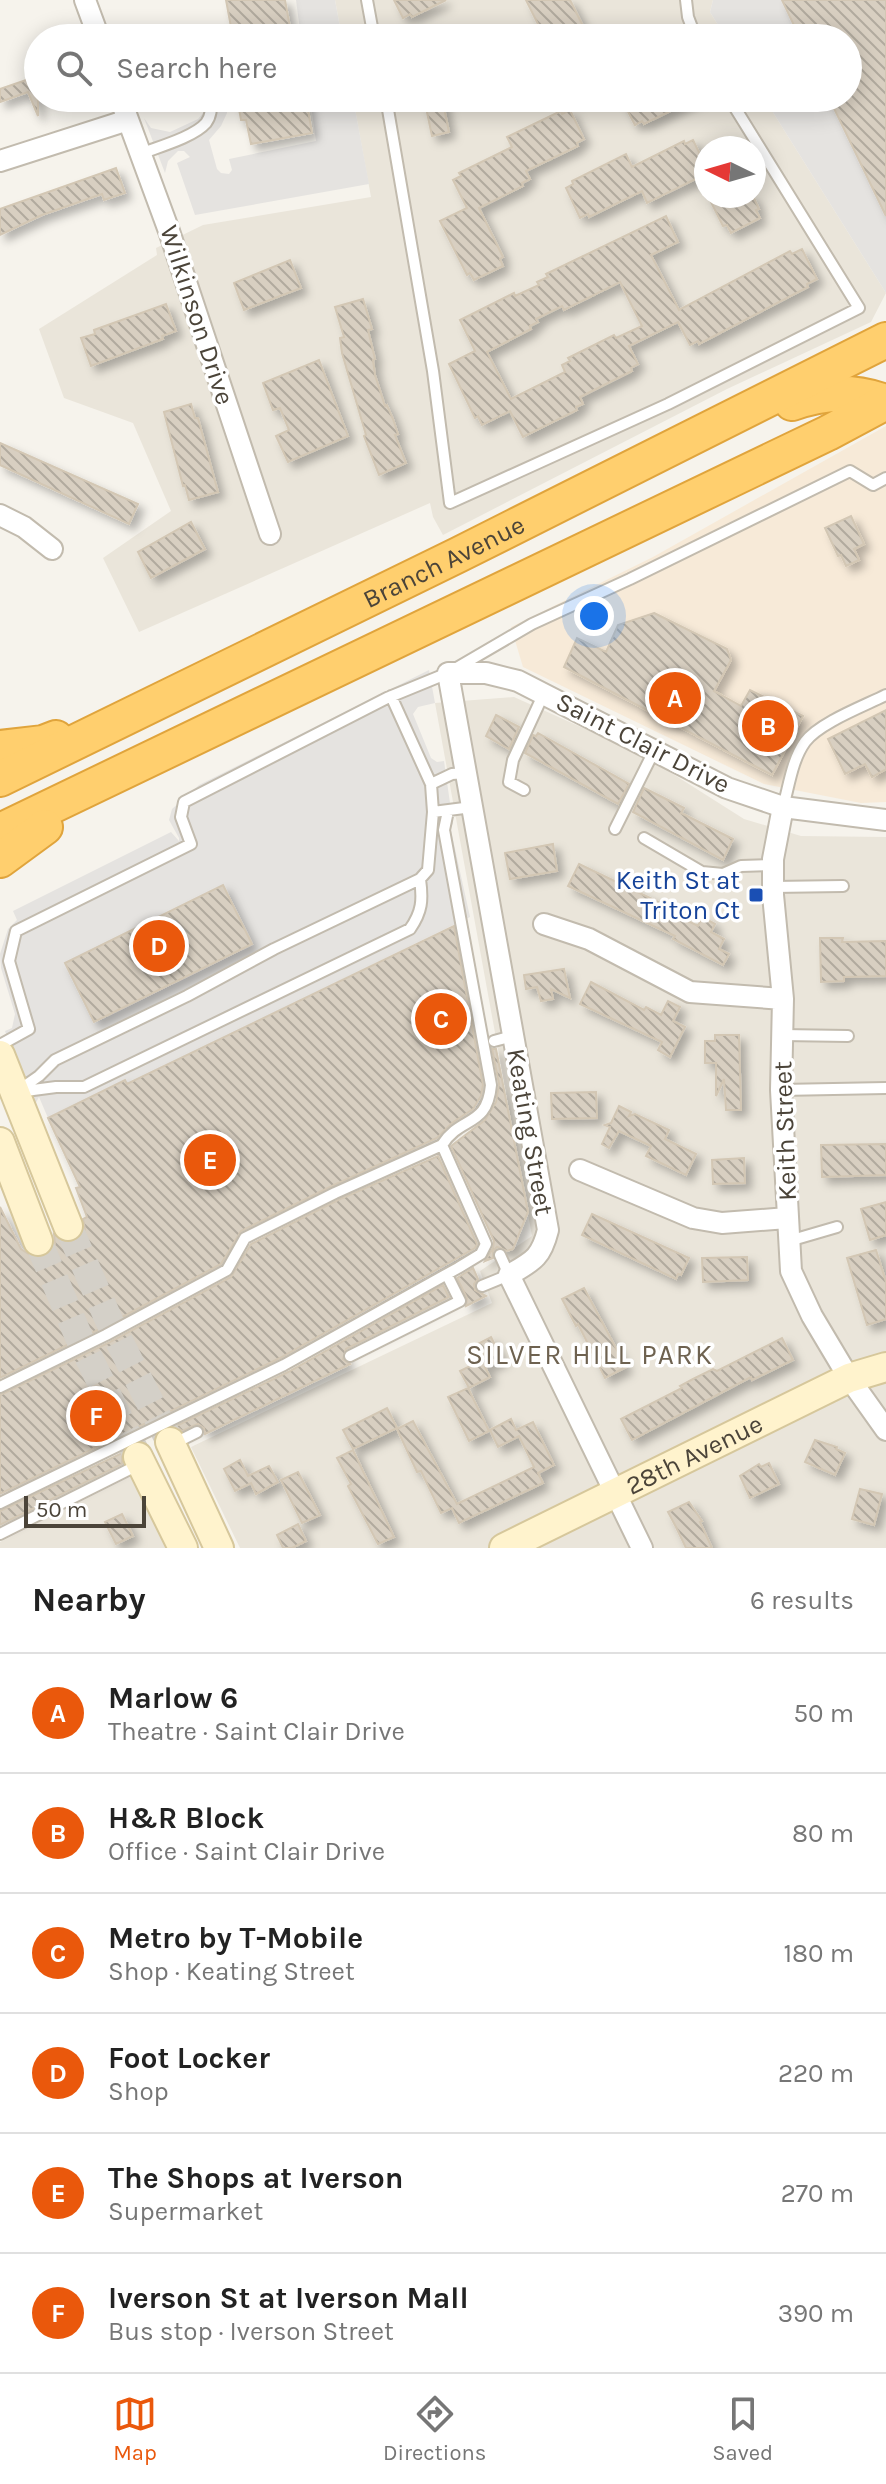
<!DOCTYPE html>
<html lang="en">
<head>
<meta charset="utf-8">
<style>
	:root { --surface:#fff; --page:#f6f6f6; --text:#222; --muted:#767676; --line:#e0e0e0; --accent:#ea580c }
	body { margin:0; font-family:Karla,sans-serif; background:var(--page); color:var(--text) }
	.compass { position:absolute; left:694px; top:136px; width:72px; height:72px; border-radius:50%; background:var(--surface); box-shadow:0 4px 20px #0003; rotate:275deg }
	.scale { position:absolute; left:24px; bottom:20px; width:122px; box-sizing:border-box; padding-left:8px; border:4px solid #4b4439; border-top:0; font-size:22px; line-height:28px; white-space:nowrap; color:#4b4439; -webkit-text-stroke:6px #fff; paint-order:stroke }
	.you { position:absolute; left:594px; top:616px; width:28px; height:28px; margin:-20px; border:6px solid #fff; border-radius:50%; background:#1a73e8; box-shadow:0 0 0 12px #1a73e833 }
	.badge { display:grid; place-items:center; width:52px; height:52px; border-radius:50%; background:var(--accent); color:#fff; font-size:26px; font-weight:700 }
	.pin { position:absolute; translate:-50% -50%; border:4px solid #fff; box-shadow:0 2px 8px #0006 }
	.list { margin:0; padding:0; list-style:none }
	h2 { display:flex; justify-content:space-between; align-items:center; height:104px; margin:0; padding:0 32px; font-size:34px }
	h2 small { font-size:26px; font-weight:400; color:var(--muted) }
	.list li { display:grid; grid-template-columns:52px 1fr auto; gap:24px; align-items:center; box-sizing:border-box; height:120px; padding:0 32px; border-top:2px solid var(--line) }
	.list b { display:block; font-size:30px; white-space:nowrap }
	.list p { margin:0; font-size:26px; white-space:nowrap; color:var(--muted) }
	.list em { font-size:26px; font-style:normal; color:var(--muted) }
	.icon { flex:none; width:44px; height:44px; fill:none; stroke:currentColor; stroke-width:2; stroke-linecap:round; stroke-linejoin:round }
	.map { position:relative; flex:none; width:886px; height:1548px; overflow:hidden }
	.search { position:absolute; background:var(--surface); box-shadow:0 4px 20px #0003; left:24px; right:24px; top:24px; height:88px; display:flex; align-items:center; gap:20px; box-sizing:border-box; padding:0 28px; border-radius:44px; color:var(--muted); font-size:30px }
	.sheet { height:824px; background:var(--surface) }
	nav { display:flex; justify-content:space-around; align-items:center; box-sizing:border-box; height:112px; border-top:2px solid var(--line); background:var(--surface); font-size:22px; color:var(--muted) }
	nav a { display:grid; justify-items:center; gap:4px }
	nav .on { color:var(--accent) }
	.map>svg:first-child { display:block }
</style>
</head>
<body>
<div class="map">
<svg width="886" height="1548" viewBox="0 0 886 1548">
	<defs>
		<pattern id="building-back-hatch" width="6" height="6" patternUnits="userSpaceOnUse" patternTransform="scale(2)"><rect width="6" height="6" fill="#d8cfc1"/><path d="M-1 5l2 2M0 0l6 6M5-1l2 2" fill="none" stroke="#b1aa9e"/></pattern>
		<filter id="shadow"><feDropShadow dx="6" dy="6" stdDeviation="4" flood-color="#0004"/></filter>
	</defs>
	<rect width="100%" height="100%" fill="#f6f3ec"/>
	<path fill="#eae5da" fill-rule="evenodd" d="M 335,0 L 713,0 L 710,12 L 726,38 L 342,38 Z
		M 353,98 L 764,98 L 886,293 L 871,322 L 727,389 L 443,535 L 433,517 L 430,503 L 139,632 L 103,558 L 171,511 L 133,423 L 64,398 L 39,329 L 157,255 L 156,248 L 203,225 L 371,197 ZM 706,148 L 754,148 L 754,196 L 706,196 Z
		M 514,697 L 643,755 L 744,819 L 801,836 L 886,837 L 886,1548 L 240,1548 L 191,1447 L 492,1303 L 480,1271 L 532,1236 L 435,703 Z
		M 138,1473 L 172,1548 L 0,1548 L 0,1542 Z"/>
	<path fill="#f7ead8" d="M 886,426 L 886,802 L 861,803 L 764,784 L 523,667 L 511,627 L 653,557 Z"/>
	<path fill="#e5e3e0" d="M 296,0 L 335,0 L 342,38 L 301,38 Z
		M 713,0 L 783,0 L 801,38 L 726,38 L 710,12 Z
		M 205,98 L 227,98 L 227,113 L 221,126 L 209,140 L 217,169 L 221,173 L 229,174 L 232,170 L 229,159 L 316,141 L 310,98 L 353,98 L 369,184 L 195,215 L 177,163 L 190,157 L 184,151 L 178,151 L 168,161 L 165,173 L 144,118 L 151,128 L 170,132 L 198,119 L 203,113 Z
		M 764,98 L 830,98 L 886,213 L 886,293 Z
		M 429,670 L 435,703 L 418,707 L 413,714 L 431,758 L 437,762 L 444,761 L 453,824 L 450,826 L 470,917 L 127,1084 L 125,1080 L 48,1118 L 39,1097 L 33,1108 L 5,1031 L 12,1028 L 15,1014 L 1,968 L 0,954 L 8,929 L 17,920 L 13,911 L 171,832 L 179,841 L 179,838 L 169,820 L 172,809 L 199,785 Z"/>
	<path fill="url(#building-back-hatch)" stroke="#d3c7b4" stroke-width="2" fill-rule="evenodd" filter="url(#shadow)" d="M 226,0 L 285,0 L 292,38 L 233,38 Z
		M 394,0 L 446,0 L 412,17 L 410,14 L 403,18 Z
		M 526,0 L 570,0 L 589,38 L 545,38 Z
		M 782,0 L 886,0 L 886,216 L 829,98 L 848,98 L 848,38 L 800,38 Z
		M 38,76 L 38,116 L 28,92 L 0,102 L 0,89 Z
		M 237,98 L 306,98 L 312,133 L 251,144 L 246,120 L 241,120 Z
		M 424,98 L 442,98 L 449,132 L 432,136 Z
		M 621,98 L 697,98 L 644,124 L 642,121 L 635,125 Z
		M 570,110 L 584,139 L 577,143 L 578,146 L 526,171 L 530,179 L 522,183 L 523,186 L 479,208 L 503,257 L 500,259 L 503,266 L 474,280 L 470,273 L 467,275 L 440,221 L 467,208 L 453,180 L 461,176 L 459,173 L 512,147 L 507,137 L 561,111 L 562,114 Z
		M 693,140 L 706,167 L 706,174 L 647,203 L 642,191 L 589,217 L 588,214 L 580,218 L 566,188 L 573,184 L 572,181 L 626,154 L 632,167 L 684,141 L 685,144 Z
		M 116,168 L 125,193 L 104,200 L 102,194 L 42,215 L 0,235 L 0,209 Z
		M 708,196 L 753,196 L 759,209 L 756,210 L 760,218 L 731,233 L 727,225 L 723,226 Z
		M 666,216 L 678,242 L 651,255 L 679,310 L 790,251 L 792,254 L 802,249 L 817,279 L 807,284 L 808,287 L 699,344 L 698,341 L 690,345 L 678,322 L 629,346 L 638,364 L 631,368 L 632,371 L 580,397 L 583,404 L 576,407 L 577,410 L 523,437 L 510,411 L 482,425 L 478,416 L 475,418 L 449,364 L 475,351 L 460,320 L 514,293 L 515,296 L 539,285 L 537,282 L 548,277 L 546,274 ZM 620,282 L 642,326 L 616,338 L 614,335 L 568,358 L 570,361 L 562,365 L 565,372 L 511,399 L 487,352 L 531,329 L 530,326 L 538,322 L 536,319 L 562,306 L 564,310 Z
		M 290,260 L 301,288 L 244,310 L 234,283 Z
		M 363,299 L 372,329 L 368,330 L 375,359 L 373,360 L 375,375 L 385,406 L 387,405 L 393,419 L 398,434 L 395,435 L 406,463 L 379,475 L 364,436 L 366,435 L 342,353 L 340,338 L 344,337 L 335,307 Z
		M 166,304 L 176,331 L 162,336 L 163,339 L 91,366 L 81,338 L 95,334 L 94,330 Z
		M 319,360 L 348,436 L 288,462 L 276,436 L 289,430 L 280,408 L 273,410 L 263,383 Z
		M 191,404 L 195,418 L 198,418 L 218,492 L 189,500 L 185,485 L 183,486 L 164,412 Z
		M 0,443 L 138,504 L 129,524 L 0,465 Z
		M 851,516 L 864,544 L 854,549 L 859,560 L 846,566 L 841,555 L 838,556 L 825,528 Z
		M 191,522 L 205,549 L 151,578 L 138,552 Z
		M 654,613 L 727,649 L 731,660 L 714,691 L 741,706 L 750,690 L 803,716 L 772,775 L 564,667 L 577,638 L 606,652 L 618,625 Z
		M 886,710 L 886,769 L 872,777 L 865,764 L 845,774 L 828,739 Z
		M 496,715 L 519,727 L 509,749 L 486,736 Z
		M 538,733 L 629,784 L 618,804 L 525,753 L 533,735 L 536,736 Z
		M 644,788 L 684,808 L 681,813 L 733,839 L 723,860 L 633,812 Z
		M 553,844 L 557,871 L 510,879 L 505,853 Z
		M 579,864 L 673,909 L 671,913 L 698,926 L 702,917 L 715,924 L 711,932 L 724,939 L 719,949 L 729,954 L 723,965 L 673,939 L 675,936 L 568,886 Z
		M 223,885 L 252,944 L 94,1022 L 65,963 Z
		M 454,926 L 483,1085 L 481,1096 L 473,1109 L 452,1123 L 437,1138 L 332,1186 L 241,1231 L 221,1264 L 102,1328 L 0,1378 L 0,1207 L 21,1249 L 35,1258 L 43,1257 L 51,1252 L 55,1244 L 54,1234 L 65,1243 L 74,1242 L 81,1237 L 85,1229 L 83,1219 L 87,1217 L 76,1188 L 80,1187 L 48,1118 L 125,1080 L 127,1084 Z
		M 820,938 L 843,938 L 842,942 L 886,941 L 886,976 L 844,977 L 844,981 L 821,982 Z
		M 564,969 L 570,998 L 551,989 L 553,999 L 541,1001 L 537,987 L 526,989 L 524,975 Z
		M 591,982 L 644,1010 L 646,1007 L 661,1015 L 668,1001 L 680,1007 L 673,1021 L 685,1027 L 670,1057 L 658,1050 L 662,1042 L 580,1004 Z
		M 715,1035 L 739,1035 L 741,1110 L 726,1110 L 724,1079 L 716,1096 L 716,1063 L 705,1063 L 705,1041 L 715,1041 Z
		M 492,1049 L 496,1049 L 528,1212 L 513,1249 L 507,1251 L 497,1247 L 493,1251 L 493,1258 L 485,1261 L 493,1248 L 494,1241 L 451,1146 L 485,1120 L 496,1102 L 499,1084 Z
		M 596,1092 L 597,1118 L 552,1119 L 551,1093 Z
		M 619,1106 L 631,1112 L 629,1116 L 635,1114 L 669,1130 L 665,1139 L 696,1154 L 686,1175 L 646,1156 L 651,1146 L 619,1131 L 609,1148 L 602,1144 L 610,1127 L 605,1125 L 611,1123 Z
		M 886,1144 L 886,1175 L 822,1177 L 821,1145 Z
		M 438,1156 L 477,1244 L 475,1248 L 280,1358 L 0,1494 L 0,1395 L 110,1342 L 231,1277 L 251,1244 L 338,1200 Z
		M 744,1158 L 745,1183 L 713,1184 L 712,1160 Z
		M 886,1202 L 886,1235 L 870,1240 L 861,1209 Z
		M 592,1214 L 689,1258 L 681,1275 L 678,1274 L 676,1279 L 582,1235 Z
		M 876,1250 L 886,1282 L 886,1319 L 867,1325 L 847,1258 Z
		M 747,1257 L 748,1280 L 703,1282 L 702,1258 Z
		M 473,1268 L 478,1279 L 474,1284 L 475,1290 L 486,1296 L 466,1306 L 467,1298 L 457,1278 Z
		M 443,1285 L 449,1297 L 346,1349 L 343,1359 L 350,1364 L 205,1434 L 204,1428 L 198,1424 L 182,1431 L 176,1426 L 288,1372 Z
		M 584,1288 L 626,1367 L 605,1378 L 578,1324 L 576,1326 L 562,1299 Z
		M 491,1337 L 502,1359 L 485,1367 L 490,1377 L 469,1388 L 460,1371 L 481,1361 L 474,1346 Z
		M 782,1338 L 793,1360 L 752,1380 L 751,1377 L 632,1440 L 621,1419 L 682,1388 L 680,1386 L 693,1379 L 713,1369 L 717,1371 Z
		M 468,1388 L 489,1431 L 469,1441 L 448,1397 Z
		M 387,1408 L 397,1428 L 353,1449 L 343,1430 Z
		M 511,1419 L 516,1430 L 533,1422 L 554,1465 L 538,1473 L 543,1483 L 459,1523 L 452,1508 L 441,1513 L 421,1471 L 417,1472 L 397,1429 L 413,1421 L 457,1504 L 534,1467 L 519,1436 L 498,1447 L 490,1430 Z
		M 815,1440 L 837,1447 L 836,1449 L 845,1453 L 835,1475 L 805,1462 Z
		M 353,1450 L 394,1537 L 378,1544 L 348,1486 L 351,1484 L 337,1458 Z
		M 122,1453 L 122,1464 L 0,1525 L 0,1511 Z
		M 240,1460 L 248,1476 L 269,1466 L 278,1482 L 256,1494 L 251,1483 L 235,1491 L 224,1469 Z
		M 769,1463 L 779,1484 L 750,1498 L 740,1476 L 759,1464 L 761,1467 Z
		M 298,1472 L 320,1515 L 302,1523 L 281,1480 Z
		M 860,1489 L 882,1494 L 874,1525 L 852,1519 Z
		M 689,1502 L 702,1521 L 700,1522 L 712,1548 L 686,1548 L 676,1527 L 668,1512 Z
		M 122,1514 L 133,1536 L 116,1544 L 105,1522 Z
		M 298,1524 L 306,1541 L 292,1548 L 283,1548 L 277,1535 Z"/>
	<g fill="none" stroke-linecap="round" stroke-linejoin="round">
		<path stroke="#d4d0c8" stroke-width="28" stroke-dasharray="28 14" stroke-linecap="butt" d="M 68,1226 L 111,1325 L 170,1442
			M 38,1241 L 81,1342 L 138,1457"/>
		<g stroke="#c2bbae" stroke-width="14">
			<path id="lane" d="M 367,0 L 374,38
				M 686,0 L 688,17 L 696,38
				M 386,98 L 433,371 L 450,503 L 668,404 L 859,308 L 729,98
				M 140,154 C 158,147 194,137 206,123 C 212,115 211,107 211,98
				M 431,784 L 452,774 L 466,773
				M 524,790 L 509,782 L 513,760 L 544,693
				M 783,807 C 789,786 792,760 805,742 C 819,723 864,706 886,695
				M 433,812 L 472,807
				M 615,829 L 655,749
				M 644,838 L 702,872 L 723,874 L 741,866 L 773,865
				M 773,887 L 843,886
				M 782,1035 L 848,1036
				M 494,1041 L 513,1036
				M 0,1045 L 29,1029 L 9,961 L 16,931 L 191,844 L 181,817 L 184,802 L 387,698 L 448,673 L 532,624 L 630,579 L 850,471 L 873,485 L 886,478
				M 781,1090 L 886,1088
				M 16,1092 L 39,1076 L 55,1060 L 187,996 L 274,949 L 420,879 L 428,870 L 433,812 L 431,784 L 391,696
				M 18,1092 L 56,1087 L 84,1087 L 410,929 C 422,912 423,900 420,879
				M 442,1145 C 461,1115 487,1128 491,1085 L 444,830 L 448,811
				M 789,1241 L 837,1227
				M 482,1286 L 509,1275 L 500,1255
				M 350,1356 L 460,1301 L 447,1275
				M 0,1387 L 106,1335 L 227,1270 L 245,1238 L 335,1193 L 442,1145 L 486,1244 L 481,1254 L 458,1268 L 284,1365 L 0,1503
				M 173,1444 L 197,1432
				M 0,1534 L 138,1465"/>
		</g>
		<g stroke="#c2bbae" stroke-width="24">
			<path id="street" d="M 85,0 L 99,38
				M 120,98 L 169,231 L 270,534
				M 0,161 L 128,120
				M 0,515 L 24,527 L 52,549
				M 783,807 L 773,859 L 773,895 L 783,999 L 781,1090 L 791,1271 L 812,1316 L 849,1378 L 886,1430
				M 544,924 L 589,939 L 690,992 L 783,999
				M 580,1170 L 693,1218 L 722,1223 L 787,1218
				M 642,1548 L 509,1275 C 533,1261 541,1258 548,1230 L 448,673 L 486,673 L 518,681 L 727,788 L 783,807 L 886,820"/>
		</g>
		<g stroke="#d6c79b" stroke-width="32">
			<g id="secondary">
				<path d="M 0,1055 L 68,1226"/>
				<path d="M 0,1142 L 38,1241"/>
				<path d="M 170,1442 L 219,1548"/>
				<path d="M 138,1457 L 183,1548"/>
				<path id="s1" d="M 504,1548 L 849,1378 L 886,1367"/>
			</g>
		</g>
		<g stroke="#e0a43c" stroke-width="38">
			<g id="highway">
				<path d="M 792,403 C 825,392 852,390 885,402"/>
				<path d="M 0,748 L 43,743 L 56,738"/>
				<path id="s2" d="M 0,779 L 458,555 L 886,340"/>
				<path d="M 0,831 L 828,433 L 886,402"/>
				<path d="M 0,860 L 45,827"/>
			</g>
		</g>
		<use href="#lane" stroke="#fff" stroke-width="10"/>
		<use href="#street" stroke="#fff" stroke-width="20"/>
		<use href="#secondary" stroke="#fff3cd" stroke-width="28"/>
		<use href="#highway" stroke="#ffcf6e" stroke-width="34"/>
	</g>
	<rect fill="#1a4fb4" stroke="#fff" stroke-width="3" x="748" y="887" width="16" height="16" rx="4"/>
	<g text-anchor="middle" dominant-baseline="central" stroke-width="7" stroke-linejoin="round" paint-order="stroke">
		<g font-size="26" fill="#4b4439" stroke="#fff">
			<text transform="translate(197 315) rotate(72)">Wilkinson Drive</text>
			<text stroke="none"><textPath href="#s2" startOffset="494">Branch Avenue</textPath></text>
			<text transform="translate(643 743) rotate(27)">Saint Clair Drive</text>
			<text transform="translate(785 1131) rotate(-92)">Keith Street</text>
			<text transform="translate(530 1132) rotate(80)">Keating Street</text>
			<text stroke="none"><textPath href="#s1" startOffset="212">28th Avenue</textPath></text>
		</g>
		<g font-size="26" fill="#164399" stroke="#fff" text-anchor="end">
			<text x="740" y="880">Keith St at<tspan x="740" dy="30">Triton Ct</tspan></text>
		</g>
		<g font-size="28" letter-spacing="2" fill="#6e6250" stroke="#fff">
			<text x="590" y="1354">SILVER HILL PARK</text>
		</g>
	</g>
</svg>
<svg class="compass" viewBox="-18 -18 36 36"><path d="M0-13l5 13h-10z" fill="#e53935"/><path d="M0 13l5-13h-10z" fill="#767676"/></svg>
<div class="scale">50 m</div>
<div class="you"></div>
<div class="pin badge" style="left:675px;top:698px">A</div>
<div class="pin badge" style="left:768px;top:726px">B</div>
<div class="pin badge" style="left:441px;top:1019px">C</div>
<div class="pin badge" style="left:159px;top:946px">D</div>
<div class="pin badge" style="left:210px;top:1160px">E</div>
<div class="pin badge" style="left:96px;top:1416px">F</div>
<div class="search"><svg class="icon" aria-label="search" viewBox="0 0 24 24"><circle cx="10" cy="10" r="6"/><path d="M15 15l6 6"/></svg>Search here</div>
</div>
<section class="sheet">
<h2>Nearby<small>6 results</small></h2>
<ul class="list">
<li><span class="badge">A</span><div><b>Marlow 6</b><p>Theatre · Saint Clair Drive</p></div><em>50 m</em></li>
<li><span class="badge">B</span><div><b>H&amp;R Block</b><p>Office · Saint Clair Drive</p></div><em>80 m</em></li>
<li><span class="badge">C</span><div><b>Metro by T-Mobile</b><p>Shop · Keating Street</p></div><em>180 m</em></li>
<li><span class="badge">D</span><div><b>Foot Locker</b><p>Shop</p></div><em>220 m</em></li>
<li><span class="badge">E</span><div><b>The Shops at Iverson</b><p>Supermarket</p></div><em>270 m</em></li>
<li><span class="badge">F</span><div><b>Iverson St at Iverson Mall</b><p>Bus stop · Iverson Street</p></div><em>390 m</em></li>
</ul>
</section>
<nav>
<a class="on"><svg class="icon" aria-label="map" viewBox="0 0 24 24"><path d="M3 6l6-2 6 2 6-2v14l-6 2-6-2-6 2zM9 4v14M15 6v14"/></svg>Map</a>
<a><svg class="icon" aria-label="directions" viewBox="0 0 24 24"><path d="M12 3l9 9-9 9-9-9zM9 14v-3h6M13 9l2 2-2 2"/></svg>Directions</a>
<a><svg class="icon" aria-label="saved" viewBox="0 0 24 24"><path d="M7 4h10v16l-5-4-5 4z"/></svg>Saved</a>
</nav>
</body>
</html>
